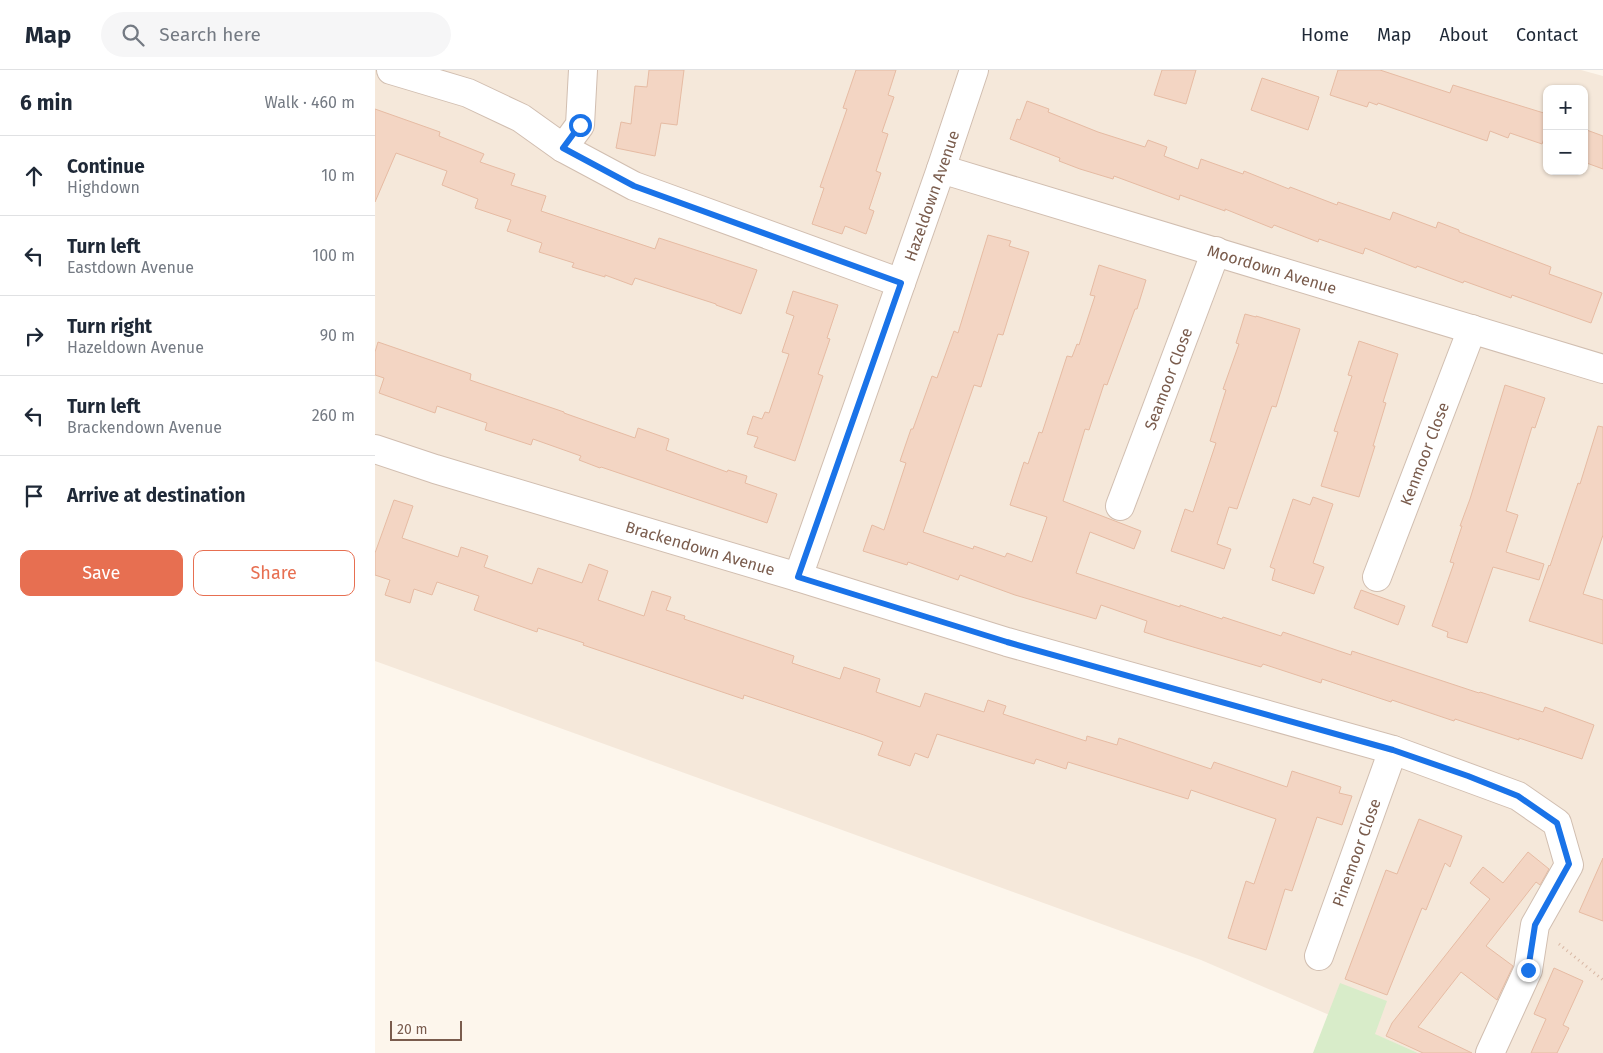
<!DOCTYPE html>
<html lang="en">
<head>
<meta charset="utf-8">
<style>
	:root { --surface:#fff; --page:#f6f6f7; --text:#1f2937; --muted:#747a83; --line:#e0e1e3; --accent:#e76f51 }
	body { margin:0; font-family:"Fira Sans",sans-serif; background:var(--page); color:var(--text) }
	.controls { position:absolute; right:15px; top:15px; display:grid; overflow:hidden; border-radius:10px; box-shadow:0 1px 4px #0004 }
	.controls button { width:45px; height:45px; display:grid; place-items:center; padding:0; border:0; border-bottom:1px solid var(--line); background:var(--surface); color:var(--text); font:25px sans-serif }
	.scale { position:absolute; left:15px; bottom:12px; width:72px; box-sizing:border-box; padding-left:5px; border:2px solid #7a5c4d; border-top:0; font-size:14px; line-height:18px; white-space:nowrap; color:#7a5c4d; -webkit-text-stroke:4px #fffaf3; paint-order:stroke }
	.stop { position:absolute; width:15px; height:15px; margin:-11px; border:4px solid #1a73e8; border-radius:50%; background:#fff }
	.stop.end { background:#1a73e8; border-color:#fff; box-shadow:0 1px 5px #0008 }
	.list { margin:0; padding:0; list-style:none }
	h2 { display:flex; justify-content:space-between; align-items:center; height:65px; margin:0; padding:0 20px; font-size:21px }
	h2 small { font-size:16px; font-weight:400; color:var(--muted) }
	.list li { display:grid; grid-template-columns:32px 1fr auto; gap:15px; align-items:center; box-sizing:border-box; height:80px; padding:0 20px; border-top:1px solid var(--line) }
	.list b { display:block; font-size:19px; white-space:nowrap }
	.list p { margin:0; font-size:16px; white-space:nowrap; color:var(--muted) }
	.list em { font-size:16px; font-style:normal; color:var(--muted) }
	.actions { display:flex; gap:10px; padding:15px 20px }
	.actions a { flex:1; padding:11px 0; border:1px solid var(--accent); border-radius:10px; text-align:center; font-size:18px; color:var(--accent) }
	.actions .main { background:var(--accent); color:#fff }
	.icon { flex:none; width:28px; height:28px; fill:none; stroke:currentColor; stroke-width:2; stroke-linecap:round; stroke-linejoin:round }
	.map { position:relative; flex:none; width:1228px; height:983px; overflow:hidden }
	header { display:flex; align-items:center; gap:30px; box-sizing:border-box; height:70px; padding:0 25px; background:var(--surface); border-bottom:1px solid var(--line) }
	header strong { font-size:24px }
	nav { display:flex; gap:28px; margin-inline-start:auto; font-size:18px }
	.search { width:350px; height:45px; background:var(--page); display:flex; align-items:center; gap:12px; box-sizing:border-box; padding:0 18px; border-radius:28px; color:var(--muted); font-size:19px }
	main { display:flex }
	aside { flex:1; background:var(--surface) }
	.map>svg:first-child { display:block }
</style>
</head>
<body>
<header>
<strong>Map</strong>
<div class="search"><svg class="icon" aria-label="search" viewBox="0 0 24 24"><circle cx="10" cy="10" r="6"/><path d="M15 15l6 6"/></svg>Search here</div>
<nav><a>Home</a><a>Map</a><a>About</a><a>Contact</a></nav>
</header>
<main>
<aside>
<h2>6 min<small>Walk · 460 m</small></h2>
<ul class="list">
<li><svg class="icon" aria-label="ahead" viewBox="0 0 24 24"><path d="M12 20V5M6 11l6-6 6 6"/></svg><div><b>Continue</b><p>Highdown</p></div><em>10 m</em></li>
<li><svg class="icon" aria-label="left" viewBox="0 0 24 24"><path d="M17 20v-9H6M10 6l-5 5 5 5"/></svg><div><b>Turn left</b><p>Eastdown Avenue</p></div><em>100 m</em></li>
<li><svg class="icon" aria-label="right" viewBox="0 0 24 24"><path d="M7 20v-9h11M14 6l5 5-5 5"/></svg><div><b>Turn right</b><p>Hazeldown Avenue</p></div><em>90 m</em></li>
<li><svg class="icon" aria-label="left" viewBox="0 0 24 24"><path d="M17 20v-9H6M10 6l-5 5 5 5"/></svg><div><b>Turn left</b><p>Brackendown Avenue</p></div><em>260 m</em></li>
<li><svg class="icon" aria-label="arrive" viewBox="0 0 24 24"><path d="M6 21V4h12l-3 4 3 4H6"/></svg><div><b>Arrive at destination</b></div></li>
</ul>
<div class="actions"><a class="main">Save</a><a>Share</a></div>
</aside>
<div class="map">
<svg width="1228" height="983" viewBox="0 0 1228 983">
	<rect width="100%" height="100%" fill="#fdf6ec"/>
	<path fill="#f5e8da" fill-rule="evenodd" d="M 0,0 L 1206,0 L 1228,6 L 1228,983 L 1043,983 L 826,890 L 0,591 ZM 1172,19 L 1209,19 L 1209,101 L 1172,101 Z"/>
	<path fill="#d8ecc9" d="M 965,913 L 1012,931 L 1000,964 L 1043,983 L 938,983 Z"/>
	<path fill="#f3d5c3" stroke="#e6bba3" d="M 274,0 L 309,0 L 302,55 L 286,53 L 280,86 L 241,78 L 246,52 L 256,54 L 260,16 L 272,17 Z
		M 481,0 L 521,0 L 513,25 L 519,27 L 507,62 L 513,64 L 501,101 L 506,103 L 494,139 L 499,141 L 491,164 L 470,156 L 467,164 L 437,154 L 449,118 L 445,117 L 472,39 L 468,38 Z
		M 787,0 L 821,0 L 811,34 L 779,25 Z
		M 963,0 L 1005,0 L 1075,23 L 1078,15 L 1172,44 L 1172,60 L 1167,74 L 1135,63 L 1133,68 L 1115,61 L 1112,71 L 1003,33 L 1002,35 L 994,32 L 992,37 L 955,25 Z
		M 887,8 L 944,27 L 933,60 L 876,40 Z
		M 652,31 L 674,39 L 673,42 L 723,62 L 770,77 L 773,70 L 792,77 L 789,86 L 823,99 L 826,89 L 868,104 L 869,101 L 914,119 L 915,117 L 962,135 L 963,132 L 1015,150 L 1018,142 L 1061,158 L 1063,152 L 1084,160 L 1084,162 L 1176,197 L 1174,204 L 1227,223 L 1216,253 L 1137,225 L 1136,228 L 1089,211 L 1088,213 L 1042,196 L 1041,198 L 990,178 L 988,184 L 944,169 L 943,172 L 899,155 L 897,158 L 850,139 L 850,141 L 805,125 L 804,130 L 739,106 L 738,109 L 705,99 L 684,91 L 685,88 L 635,69 L 642,49 L 645,50 Z
		M 0,39 L 65,62 L 64,66 L 109,84 L 105,92 L 140,104 L 136,115 L 171,126 L 166,141 L 280,179 L 284,168 L 382,200 L 366,244 L 341,235 L 341,234 L 260,208 L 257,215 L 230,205 L 230,207 L 197,197 L 199,193 L 164,182 L 167,173 L 132,161 L 136,150 L 100,138 L 103,129 L 67,115 L 72,101 L 21,83 L 0,132 Z
		M 1209,59 L 1228,66 L 1228,99 L 1209,92 Z
		M 613,165 L 636,171 L 634,176 L 654,182 L 628,265 L 623,264 L 606,317 L 599,315 L 548,462 L 598,479 L 599,476 L 630,487 L 632,483 L 657,492 L 672,447 L 635,435 L 649,392 L 653,394 L 664,362 L 667,363 L 692,286 L 697,287 L 702,274 L 704,275 L 720,226 L 715,225 L 724,195 L 771,210 L 762,239 L 760,239 L 732,315 L 729,314 L 714,360 L 710,359 L 688,431 L 766,461 L 759,479 L 715,462 L 701,503 L 805,537 L 805,535 L 847,549 L 848,547 L 906,566 L 908,562 L 976,585 L 977,581 L 1104,623 L 1105,622 L 1168,642 L 1170,637 L 1219,655 L 1207,689 L 1144,668 L 1144,670 L 1080,649 L 1079,651 L 1017,630 L 1016,632 L 947,609 L 946,613 L 888,594 L 886,597 L 791,569 L 769,562 L 772,551 L 726,535 L 721,549 L 640,525 L 585,505 L 583,510 L 533,492 L 532,495 L 488,481 L 497,455 L 509,460 L 531,393 L 525,391 L 536,359 L 538,359 L 557,306 L 562,308 L 579,261 L 583,263 Z
		M 418,221 L 463,235 L 452,268 L 455,269 L 443,304 L 448,306 L 420,391 L 379,377 L 383,367 L 372,364 L 378,346 L 387,349 L 390,342 L 394,343 L 414,284 L 407,282 L 419,246 L 411,243 Z
		M 870,244 L 881,247 L 881,246 L 925,259 L 901,337 L 897,336 L 862,439 L 854,437 L 842,474 L 856,479 L 849,499 L 796,481 L 810,439 L 818,442 L 841,373 L 835,371 L 851,320 L 848,319 L 864,274 L 861,273 Z
		M 984,271 L 1023,284 L 1008,332 L 1011,333 L 998,376 L 1000,376 L 984,427 L 946,416 L 963,362 L 959,361 L 977,306 L 973,305 Z
		M 3,272 L 96,304 L 95,310 L 189,342 L 189,343 L 260,368 L 263,358 L 294,369 L 291,380 L 352,402 L 353,400 L 372,406 L 370,413 L 402,424 L 392,453 L 226,397 L 225,398 L 204,390 L 206,386 L 158,369 L 156,375 L 110,360 L 112,353 L 62,336 L 60,343 L 4,323 L 9,308 L 0,305 L 0,282 Z
		M 1130,315 L 1170,328 L 1160,358 L 1157,357 L 1131,441 L 1143,445 L 1131,482 L 1169,494 L 1164,510 L 1118,497 L 1092,573 L 1072,567 L 1073,562 L 1057,556 L 1079,493 L 1075,492 L 1087,456 L 1085,456 L 1095,429 Z
		M 1223,356 L 1228,357 L 1228,465 L 1208,524 L 1228,530 L 1228,574 L 1154,551 L 1174,495 L 1175,496 L 1203,413 L 1205,414 Z
		M 938,427 L 958,434 L 938,493 L 949,497 L 939,524 L 897,510 L 900,499 L 895,497 L 918,429 L 935,435 Z
		M 19,430 L 38,436 L 27,468 L 83,487 L 86,477 L 113,486 L 109,497 L 157,514 L 163,498 L 207,513 L 214,494 L 233,501 L 223,530 L 269,546 L 277,521 L 296,527 L 291,540 L 310,546 L 309,549 L 419,586 L 417,593 L 465,609 L 469,597 L 505,609 L 501,622 L 545,637 L 550,623 L 609,642 L 613,630 L 631,636 L 628,644 L 711,671 L 712,666 L 742,675 L 744,668 L 836,699 L 839,692 L 912,717 L 917,701 L 966,717 L 964,723 L 977,726 L 967,755 L 942,747 L 917,821 L 910,819 L 891,880 L 853,868 L 871,811 L 879,814 L 901,749 L 816,720 L 813,729 L 693,692 L 691,699 L 661,689 L 659,694 L 562,664 L 553,688 L 540,683 L 535,696 L 503,685 L 508,672 L 489,665 L 369,625 L 368,629 L 208,575 L 209,573 L 163,558 L 162,562 L 99,540 L 104,526 L 62,512 L 57,525 L 39,519 L 35,533 L 10,525 L 15,510 L 0,505 L 0,483 Z
		M 986,520 L 1030,536 L 1023,555 L 979,538 Z
		M 1044,749 L 1087,766 L 1075,797 L 1070,793 L 1051,840 L 1047,838 L 1012,925 L 970,909 L 1011,800 L 1022,804 Z
		M 1153,782 L 1174,799 L 1165,815 L 1161,812 L 1111,876 L 1138,896 L 1122,930 L 1086,902 L 1043,957 L 1097,983 L 1048,983 L 1011,966 L 1017,953 L 1115,829 L 1095,813 L 1108,797 L 1128,813 Z
		M 1228,788 L 1228,851 L 1204,842 Z
		M 1179,898 L 1208,911 L 1188,955 L 1194,958 L 1182,983 L 1156,983 L 1171,949 L 1159,944 Z"/>
	<g fill="none" stroke-linecap="round" stroke-linejoin="round">
		<g stroke="#d1beb0" stroke-width="30">
			<g id="minor">
				<path d="M 16,0 L 93,23 L 146,48 L 188,78 L 259,116 L 526,213"/>
				<path d="M 188,78 L 205,55 L 208,0"/>
				<path id="s1" d="M 566,99 L 1228,299"/>
				<path id="s2" d="M 0,379 L 60,399 L 423,507 L 632,572 L 1018,680 L 1143,726 L 1182,753 L 1194,795 L 1160,855 L 1153,900 L 1115,983"/>
				<path id="s3" d="M 745,436 L 841,181"/>
				<path id="s4" d="M 423,507 L 566,99 L 599,0"/>
				<path id="s5" d="M 1002,507 L 1097,259"/>
				<path id="s6" d="M 944,886 L 1018,680"/>
			</g>
		</g>
		<path stroke="#d9b8a5" stroke-width="3" stroke-dasharray="1 4" stroke-linecap="butt" d="M 1184,874 L 1228,910"/>
		<use href="#minor" stroke="#fff" stroke-width="28"/>
	</g>
	<g fill="none" stroke-linecap="round" stroke-linejoin="round">
		<path stroke="#1a73e8" stroke-width="6" d="M 205,55 L 188,78 L 259,116 L 526,213 L 423,507 L 632,572 L 1018,680 L 1093,706 L 1143,726 L 1182,753 L 1194,794 L 1160,855 L 1153,900"/>
	</g>
	<g text-anchor="middle" dominant-baseline="central" stroke-width="4" stroke-linejoin="round" paint-order="stroke">
		<g font-size="16" fill="#7a5c4d" stroke="#fffaf3">
			<text stroke="none"><textPath href="#s4" startOffset="404">Hazeldown Avenue</textPath></text>
			<text stroke="none"><textPath href="#s1" startOffset="346">Moordown Avenue</textPath></text>
			<text stroke="none"><textPath href="#s3" startOffset="136">Seamoor Close</textPath></text>
			<text stroke="none"><textPath href="#s5" startOffset="132">Kenmoor Close</textPath></text>
			<text stroke="none"><textPath href="#s2" startOffset="340">Brackendown Avenue</textPath></text>
			<text stroke="none"><textPath href="#s6" startOffset="110">Pinemoor Close</textPath></text>
		</g>
	</g>
</svg>
<div class="controls">
<button>+</button>
<button>−</button>
</div>
<div class="scale">20 m</div>
<div class="stop" style="left:205px;top:55px"></div>
<div class="stop end" style="left:1153px;top:900px"></div>
</div>
</main>
</body>
</html>
